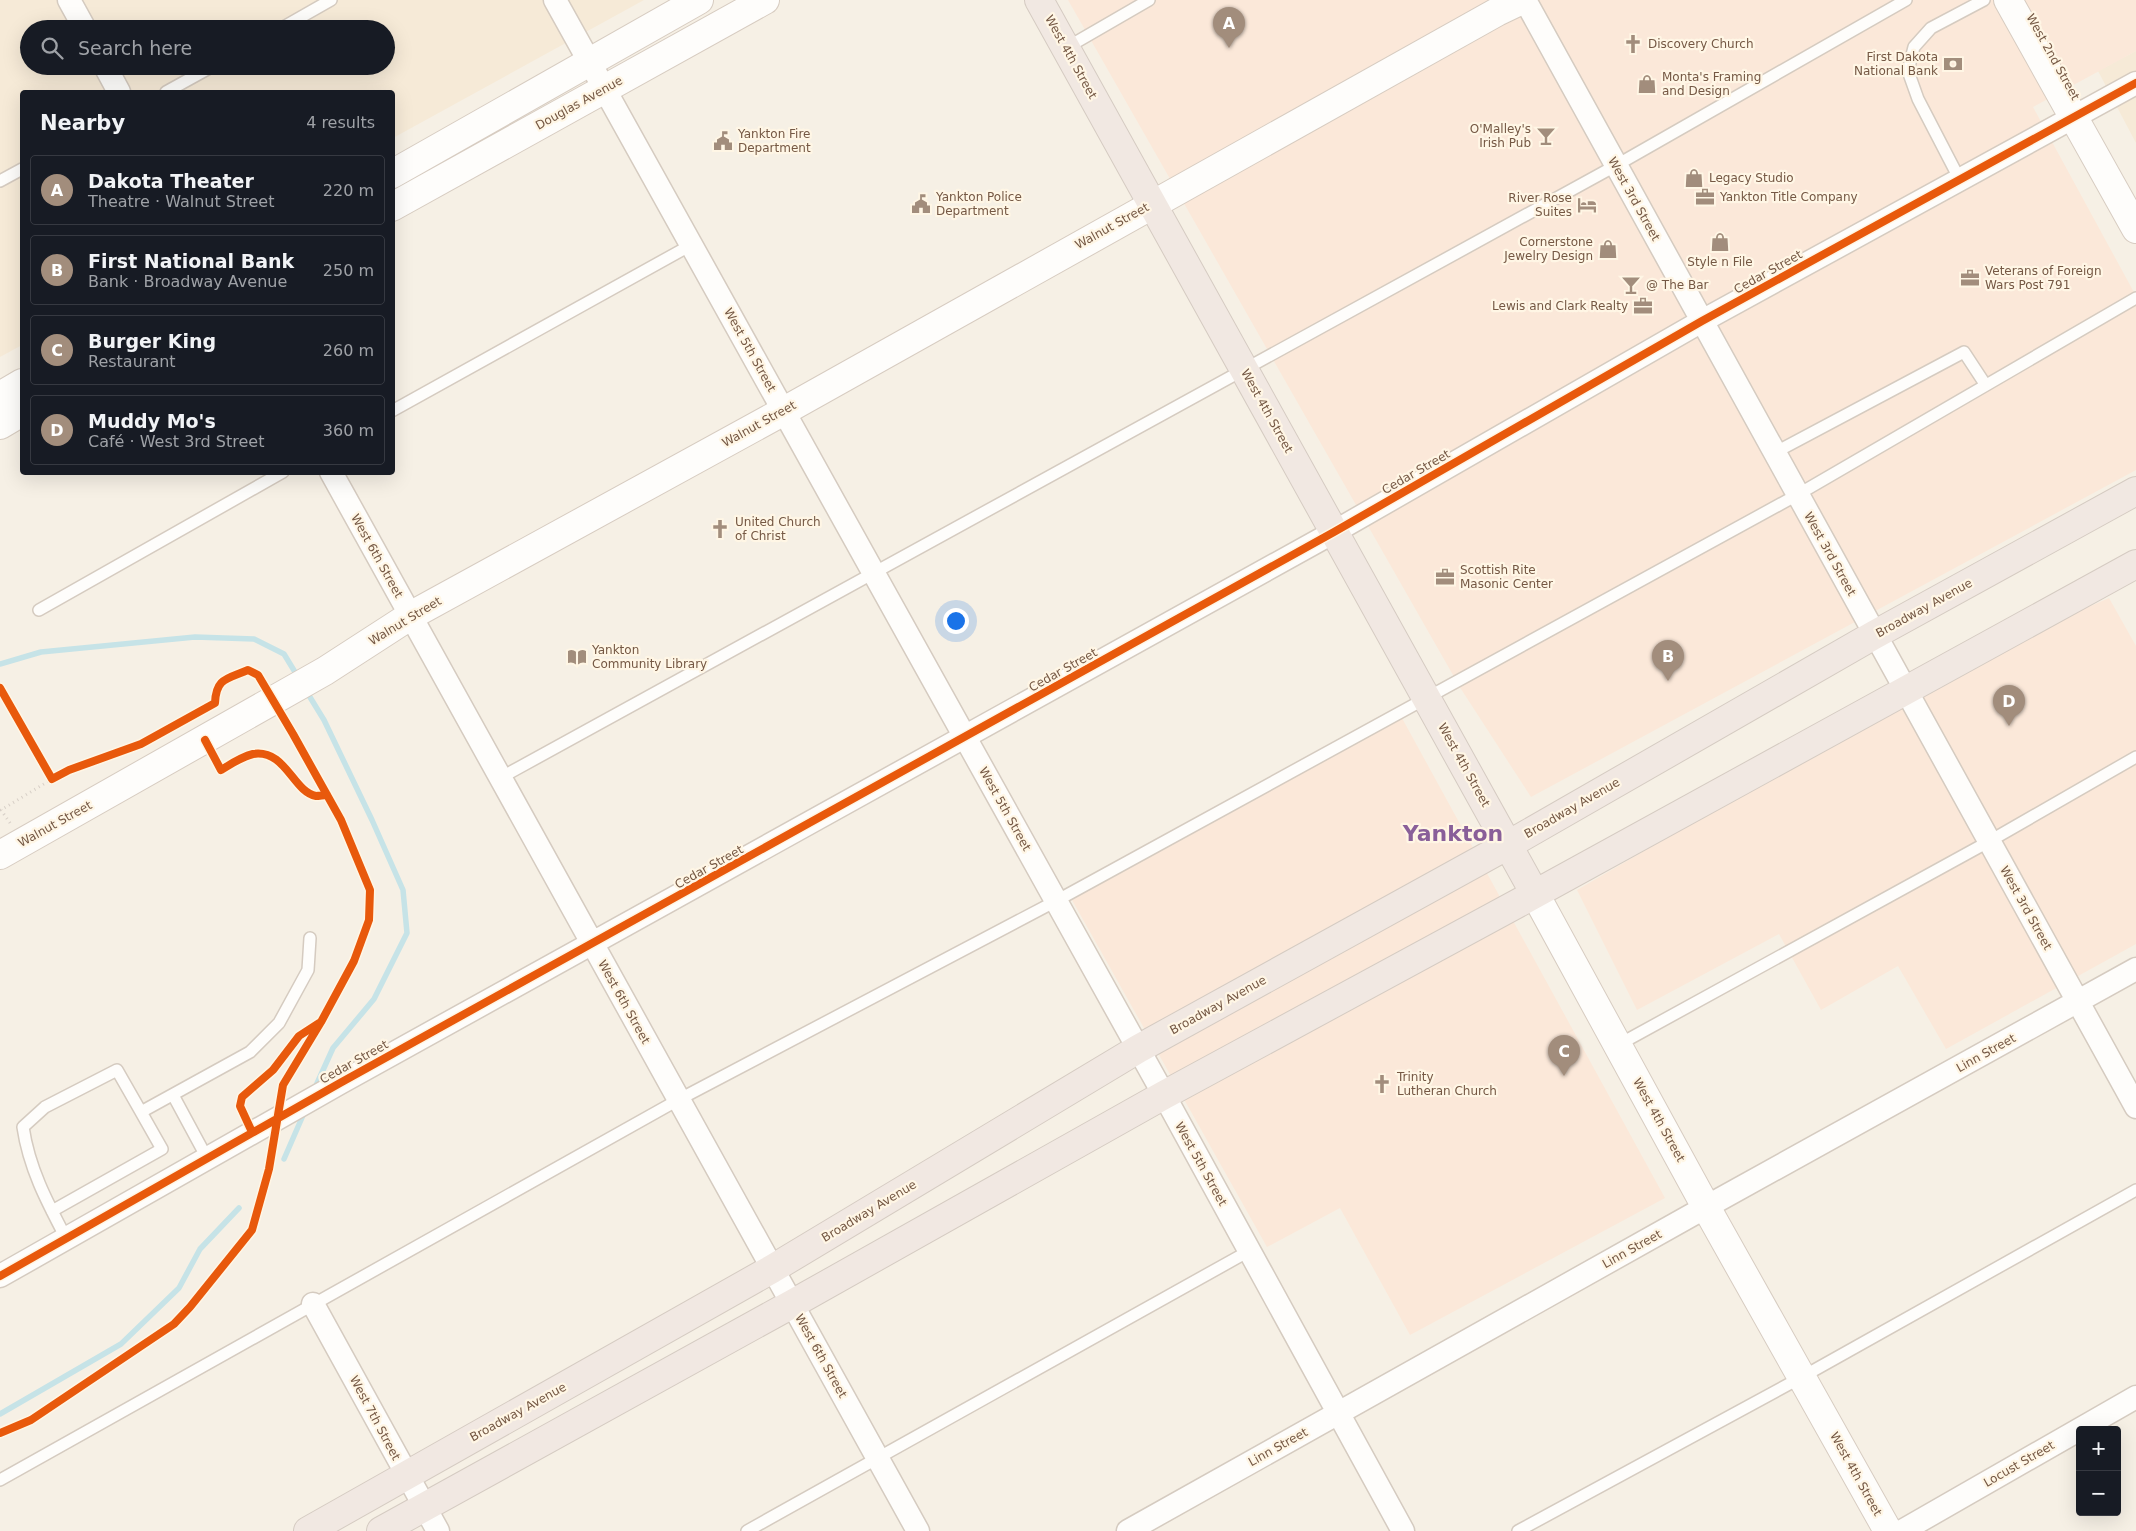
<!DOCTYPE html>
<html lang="en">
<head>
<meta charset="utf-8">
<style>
	:root { --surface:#171b24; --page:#20242c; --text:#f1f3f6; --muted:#9ea1a6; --line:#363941; --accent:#a28d7c }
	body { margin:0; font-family:"DejaVu Sans",sans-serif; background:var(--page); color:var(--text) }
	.controls { position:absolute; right:15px; bottom:15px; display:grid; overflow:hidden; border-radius:5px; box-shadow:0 5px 20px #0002 }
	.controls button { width:45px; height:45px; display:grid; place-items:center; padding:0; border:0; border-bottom:1px solid var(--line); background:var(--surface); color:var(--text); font:25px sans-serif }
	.you { position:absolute; left:955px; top:620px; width:18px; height:18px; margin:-12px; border:4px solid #fff; border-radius:50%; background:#1a73e8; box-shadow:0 0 0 8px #1a73e833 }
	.badge { display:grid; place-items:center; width:32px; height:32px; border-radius:50%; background:var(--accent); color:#fff; font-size:16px; font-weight:700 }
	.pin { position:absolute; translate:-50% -41px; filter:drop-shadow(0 1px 2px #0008) }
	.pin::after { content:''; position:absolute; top:26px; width:18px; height:15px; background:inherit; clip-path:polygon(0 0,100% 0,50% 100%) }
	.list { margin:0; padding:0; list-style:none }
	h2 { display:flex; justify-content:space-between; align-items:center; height:65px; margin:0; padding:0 20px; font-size:21px }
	h2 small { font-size:16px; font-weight:400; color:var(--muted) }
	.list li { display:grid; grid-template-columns:32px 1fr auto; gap:15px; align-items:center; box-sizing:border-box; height:70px; margin:0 10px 10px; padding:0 10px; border:1px solid var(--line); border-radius:5px }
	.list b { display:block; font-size:19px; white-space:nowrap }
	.list p { margin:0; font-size:16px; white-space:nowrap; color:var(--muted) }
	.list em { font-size:16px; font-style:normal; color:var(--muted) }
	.icon { flex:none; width:28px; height:28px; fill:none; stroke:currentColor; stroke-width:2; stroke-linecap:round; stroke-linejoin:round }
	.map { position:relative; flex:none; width:2136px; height:1531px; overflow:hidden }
	.search { position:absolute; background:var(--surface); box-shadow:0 5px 20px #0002; left:20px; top:20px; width:375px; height:55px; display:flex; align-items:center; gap:12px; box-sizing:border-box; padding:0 18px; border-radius:28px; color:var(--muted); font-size:19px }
	.panel { position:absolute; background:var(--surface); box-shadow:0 5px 20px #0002; left:20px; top:90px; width:375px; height:385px; border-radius:5px }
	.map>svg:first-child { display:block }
</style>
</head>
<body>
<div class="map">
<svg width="2136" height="1531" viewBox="0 0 2136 1531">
	<rect width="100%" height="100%" fill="#f6f0e5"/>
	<path fill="#f6ead7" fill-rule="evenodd" d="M 0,0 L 644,0 L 393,138 L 392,92 L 22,92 L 22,345 L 0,357 ZM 29,29 L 386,29 L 386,66 L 29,66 Z
		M 2136,51 L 2136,143 L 2098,71 Z"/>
	<path fill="#fbe8d9" d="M 1068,0 L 2136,0 L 2136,51 L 2033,107 L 2136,296 L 2136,470 L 1531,797 L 1461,689 Z
		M 2109,598 L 2136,646 L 2136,944 L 1946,1049 L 1898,966 L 1821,1010 L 1779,934 L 1637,1010 L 1577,890 L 1873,718 L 2026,634 Z
		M 1397,709 L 1665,1198 L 1410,1335 L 1340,1208 L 1267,1247 L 1067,891 Z"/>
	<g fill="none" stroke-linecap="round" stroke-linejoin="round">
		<path stroke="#c6e3e7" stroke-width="5.5" d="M 0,664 L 41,652 L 195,637 L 254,639 L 284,654 L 298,677
			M 305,689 L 324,720 L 372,820 L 403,890 L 407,933 L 374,999 L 333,1048 L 314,1090
			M 284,1159 L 304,1113
			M 0,1414 L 121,1344 L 179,1288 L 200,1249 L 239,1208"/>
		<g stroke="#d5cbc0" stroke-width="14">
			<path id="lane" d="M 280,29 L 331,0
				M 1066,48 L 1149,0
				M 166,92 L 213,66
				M 1960,180 L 1918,99 L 1908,71 L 1914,47 L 1931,28 L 1984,0
				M 0,181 L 22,169
				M 392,411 L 691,245
				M 1774,453 L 1964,352 L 1985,384
				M 39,610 L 283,472
				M 500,778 L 1615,166 L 1906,0
				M 1618,1045 L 1988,842 L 2136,757
				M 173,1095 L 207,1158
				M 52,1211 L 162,1149 L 141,1112
				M 66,1238 C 47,1202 29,1168 23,1127 L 45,1107 L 117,1070 L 141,1112 L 250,1052 L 279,1023 L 308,970 L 310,938
				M 0,1480 L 678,1100 L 1056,901 L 1797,495 L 2136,298
				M 747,1531 L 1249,1251
				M 1518,1531 L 1802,1377 L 2136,1190"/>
		</g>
		<g stroke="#d5cbc0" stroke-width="25">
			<path id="street" d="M 69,0 L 85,29
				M 555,0 L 1164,1095 L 1403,1531
				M 1525,0 L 2136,1107
				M 105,66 L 119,92
				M 331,472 L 918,1531
				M 0,1276 L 340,1083 L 1334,532 L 1702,321 L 2136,83
				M 313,1304 L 438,1531
				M 1128,1531 L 1706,1207 L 2136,969
				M 1902,1531 L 2136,1397"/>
		</g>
		<g stroke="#d7ccc1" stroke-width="30">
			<path id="secondary" d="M 2008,0 L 2136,229
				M 392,174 L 699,0
				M 392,207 L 765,0
				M 0,396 L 22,383
				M 0,425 L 22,412
				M 0,855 L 325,671 L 410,616 L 784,411 L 1497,12 L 1522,0
				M 1535,894 L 1706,1207 L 1888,1531"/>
		</g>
		<g stroke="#d5cbc2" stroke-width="30">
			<path id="highway" d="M 1039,0 L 1535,894
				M 308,1531 L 772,1269 L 1138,1049 L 1508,845 L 1874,635 L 2136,491
				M 381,1531 L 792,1304 L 1164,1095 L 1535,894 L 2136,564"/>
		</g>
		<path stroke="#d7cfc7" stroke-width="3" stroke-dasharray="1 4" stroke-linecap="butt" d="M 10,823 L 1,810 L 52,779"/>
		<use href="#lane" stroke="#fefdfb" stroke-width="11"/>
		<use href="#street" stroke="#fefdfb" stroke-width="22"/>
		<use href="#secondary" stroke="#fefdfb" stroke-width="28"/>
		<use href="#highway" stroke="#f1e8e2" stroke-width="28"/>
		<g stroke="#fff6e5" stroke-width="11">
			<path id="cycleway" d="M 0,688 L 52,779 L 69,770 L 141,744 L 215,703 C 216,678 227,679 248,670 L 258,675 L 293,734 L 341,820 L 370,890 L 369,920 L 354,961 L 321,1022 L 283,1085 L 269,1169 L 252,1230 L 190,1307 L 174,1324 L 31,1420 L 0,1433
				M 205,740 L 221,770 C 231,764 241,757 253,754 C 286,749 293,792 316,796 C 319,796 324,795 327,795
				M 252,1132 L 240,1106 L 242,1097 L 273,1070 L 299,1036 L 319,1023
				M 0,1276 L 340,1083 L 1334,532 L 1702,321 L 2136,83"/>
		</g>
		<use href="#cycleway" stroke="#e8590c" stroke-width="8"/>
	</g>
	<defs>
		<g id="church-bare" transform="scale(1.5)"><path d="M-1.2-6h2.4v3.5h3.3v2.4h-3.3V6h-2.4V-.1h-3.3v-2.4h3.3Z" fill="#a28d7c" stroke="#fff6e5" stroke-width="2.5" paint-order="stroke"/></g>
		<g id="bank-bare" transform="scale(1.5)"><path d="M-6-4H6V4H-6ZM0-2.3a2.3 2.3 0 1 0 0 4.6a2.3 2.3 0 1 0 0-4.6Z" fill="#a28d7c" stroke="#fff6e5" stroke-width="2.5" paint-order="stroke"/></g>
		<g id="shop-bare" transform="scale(1.5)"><path d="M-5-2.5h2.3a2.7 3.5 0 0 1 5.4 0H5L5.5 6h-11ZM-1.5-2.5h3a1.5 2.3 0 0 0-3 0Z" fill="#a28d7c" stroke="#fff6e5" stroke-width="2.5" paint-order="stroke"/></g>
		<g id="bar-bare" transform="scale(1.5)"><path d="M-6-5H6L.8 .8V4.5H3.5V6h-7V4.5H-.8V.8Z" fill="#a28d7c" stroke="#fff6e5" stroke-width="2.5" paint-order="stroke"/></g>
		<g id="civic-bare" transform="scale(1.5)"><path d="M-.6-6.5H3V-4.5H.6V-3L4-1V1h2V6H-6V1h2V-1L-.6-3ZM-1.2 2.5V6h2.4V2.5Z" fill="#a28d7c" stroke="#fff6e5" stroke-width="2.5" paint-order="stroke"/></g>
		<g id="office-bare" transform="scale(1.5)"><path d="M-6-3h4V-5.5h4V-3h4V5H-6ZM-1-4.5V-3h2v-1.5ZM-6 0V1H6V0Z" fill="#a28d7c" stroke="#fff6e5" stroke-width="2.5" paint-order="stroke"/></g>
		<g id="hotel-bare" transform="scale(1.5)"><path d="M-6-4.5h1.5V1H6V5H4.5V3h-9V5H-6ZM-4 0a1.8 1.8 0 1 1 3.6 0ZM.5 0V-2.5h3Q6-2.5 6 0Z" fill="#a28d7c" stroke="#fff6e5" stroke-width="2.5" paint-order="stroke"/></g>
		<g id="library-bare" transform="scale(1.5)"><path d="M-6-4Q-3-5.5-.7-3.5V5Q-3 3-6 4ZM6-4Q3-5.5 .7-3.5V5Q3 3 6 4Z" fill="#a28d7c" stroke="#fff6e5" stroke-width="2.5" paint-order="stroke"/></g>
	</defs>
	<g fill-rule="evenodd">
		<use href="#church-bare" x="1633" y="44"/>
		<use href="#bank-bare" x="1953" y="64"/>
		<use href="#shop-bare" x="1647" y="84"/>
		<use href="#bar-bare" x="1546" y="136"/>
		<use href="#civic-bare" x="723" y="141"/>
		<use href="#shop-bare" x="1694" y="178"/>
		<use href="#office-bare" x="1705" y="197"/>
		<use href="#civic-bare" x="921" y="204"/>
		<use href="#hotel-bare" x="1587" y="205"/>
		<use href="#shop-bare" x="1720" y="242"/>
		<use href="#shop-bare" x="1608" y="249"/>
		<use href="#office-bare" x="1970" y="278"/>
		<use href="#bar-bare" x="1631" y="285"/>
		<use href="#office-bare" x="1643" y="306"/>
		<use href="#church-bare" x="720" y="529"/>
		<use href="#office-bare" x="1445" y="577"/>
		<use href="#library-bare" x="577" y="657"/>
		<use href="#church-bare" x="1382" y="1084"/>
	</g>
	<g text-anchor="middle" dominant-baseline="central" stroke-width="4.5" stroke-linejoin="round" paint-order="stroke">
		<g font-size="12" fill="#755844" stroke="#fff6e5" text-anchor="start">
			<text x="1648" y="44">Discovery Church</text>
			<text x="1938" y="57" text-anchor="end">First Dakota<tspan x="1938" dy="14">National Bank</tspan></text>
			<text x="1662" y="77">Monta's Framing<tspan x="1662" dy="14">and Design</tspan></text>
			<text x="1531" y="129" text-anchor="end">O'Malley's<tspan x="1531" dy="14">Irish Pub</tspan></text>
			<text x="738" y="134">Yankton Fire<tspan x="738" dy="14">Department</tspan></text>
			<text x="1709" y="178">Legacy Studio</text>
			<text x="936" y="197">Yankton Police<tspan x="936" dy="14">Department</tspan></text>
			<text x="1720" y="197">Yankton Title Company</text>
			<text x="1572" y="198" text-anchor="end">River Rose<tspan x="1572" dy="14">Suites</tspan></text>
			<text x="1593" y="242" text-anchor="end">Cornerstone<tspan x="1593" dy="14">Jewelry Design</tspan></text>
			<text x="1720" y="262" text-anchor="middle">Style n File</text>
			<text x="1985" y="271">Veterans of Foreign<tspan x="1985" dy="14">Wars Post 791</tspan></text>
			<text x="1646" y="285">@ The Bar</text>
			<text x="1628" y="306" text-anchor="end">Lewis and Clark Realty</text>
			<text x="735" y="522">United Church<tspan x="735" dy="14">of Christ</tspan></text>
			<text x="1460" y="570">Scottish Rite<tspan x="1460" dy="14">Masonic Center</tspan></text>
			<text x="592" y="650">Yankton<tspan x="592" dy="14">Community Library</tspan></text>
			<text x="1397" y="1077">Trinity<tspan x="1397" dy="14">Lutheran Church</tspan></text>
		</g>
		<g font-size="12" fill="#755844" stroke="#fff6e5">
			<text transform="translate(1071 57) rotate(61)">West 4th Street</text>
			<text transform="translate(2053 57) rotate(61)">West 2nd Street</text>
			<text transform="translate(579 103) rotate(-29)">Douglas Avenue</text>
			<text transform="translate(1634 199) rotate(61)">West 3rd Street</text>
			<text transform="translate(1112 226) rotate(-29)">Walnut Street</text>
			<text transform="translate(1768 272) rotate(-29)">Cedar Street</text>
			<text transform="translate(750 350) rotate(61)">West 5th Street</text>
			<text transform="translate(1267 411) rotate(61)">West 4th Street</text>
			<text transform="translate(759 424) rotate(-29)">Walnut Street</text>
			<text transform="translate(1416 472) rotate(-30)">Cedar Street</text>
			<text transform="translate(1830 554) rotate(61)">West 3rd Street</text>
			<text transform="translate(377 556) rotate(61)">West 6th Street</text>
			<text transform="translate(1924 608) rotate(-29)">Broadway Avenue</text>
			<text transform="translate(405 621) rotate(-31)">Walnut Street</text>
			<text transform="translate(1063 670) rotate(-29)">Cedar Street</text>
			<text transform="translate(1464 765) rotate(61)">West 4th Street</text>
			<text transform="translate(1572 808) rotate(-30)">Broadway Avenue</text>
			<text transform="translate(1005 809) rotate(61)">West 5th Street</text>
			<text transform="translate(55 824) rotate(-29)">Walnut Street</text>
			<text transform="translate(709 867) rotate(-29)">Cedar Street</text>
			<text transform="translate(2026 908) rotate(61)">West 3rd Street</text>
			<text transform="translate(624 1002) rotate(61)">West 6th Street</text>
			<text transform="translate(1218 1005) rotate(-29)">Broadway Avenue</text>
			<text transform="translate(1986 1053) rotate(-29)">Linn Street</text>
			<text transform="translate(354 1062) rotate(-29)">Cedar Street</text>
			<text transform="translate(1659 1120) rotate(61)">West 4th Street</text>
			<text transform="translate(1201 1164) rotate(61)">West 5th Street</text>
			<text transform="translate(869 1211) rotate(-31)">Broadway Avenue</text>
			<text transform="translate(1632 1249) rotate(-29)">Linn Street</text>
			<text transform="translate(821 1356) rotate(61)">West 6th Street</text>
			<text transform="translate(518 1412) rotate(-29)">Broadway Avenue</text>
			<text transform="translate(375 1418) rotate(62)">West 7th Street</text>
			<text transform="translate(1278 1447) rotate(-29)">Linn Street</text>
			<text transform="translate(2019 1464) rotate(-30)">Locust Street</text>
			<text transform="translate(1856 1474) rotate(61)">West 4th Street</text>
		</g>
		<g font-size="22" font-weight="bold" fill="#895f99" stroke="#fff6e5">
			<text x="1453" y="833">Yankton</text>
		</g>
	</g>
</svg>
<div class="controls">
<button>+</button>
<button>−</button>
</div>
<div class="you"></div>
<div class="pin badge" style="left:1229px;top:48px">A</div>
<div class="pin badge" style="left:1668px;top:681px">B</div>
<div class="pin badge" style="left:1564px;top:1076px">C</div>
<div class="pin badge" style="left:2009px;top:726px">D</div>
<div class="search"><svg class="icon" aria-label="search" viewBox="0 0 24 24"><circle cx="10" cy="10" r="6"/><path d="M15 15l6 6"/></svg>Search here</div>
<section class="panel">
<h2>Nearby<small>4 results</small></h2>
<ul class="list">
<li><span class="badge">A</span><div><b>Dakota Theater</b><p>Theatre · Walnut Street</p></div><em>220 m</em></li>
<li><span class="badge">B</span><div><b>First National Bank</b><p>Bank · Broadway Avenue</p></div><em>250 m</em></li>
<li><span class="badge">C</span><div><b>Burger King</b><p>Restaurant</p></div><em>260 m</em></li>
<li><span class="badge">D</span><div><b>Muddy Mo's</b><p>Café · West 3rd Street</p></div><em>360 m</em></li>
</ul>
</section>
</div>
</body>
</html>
